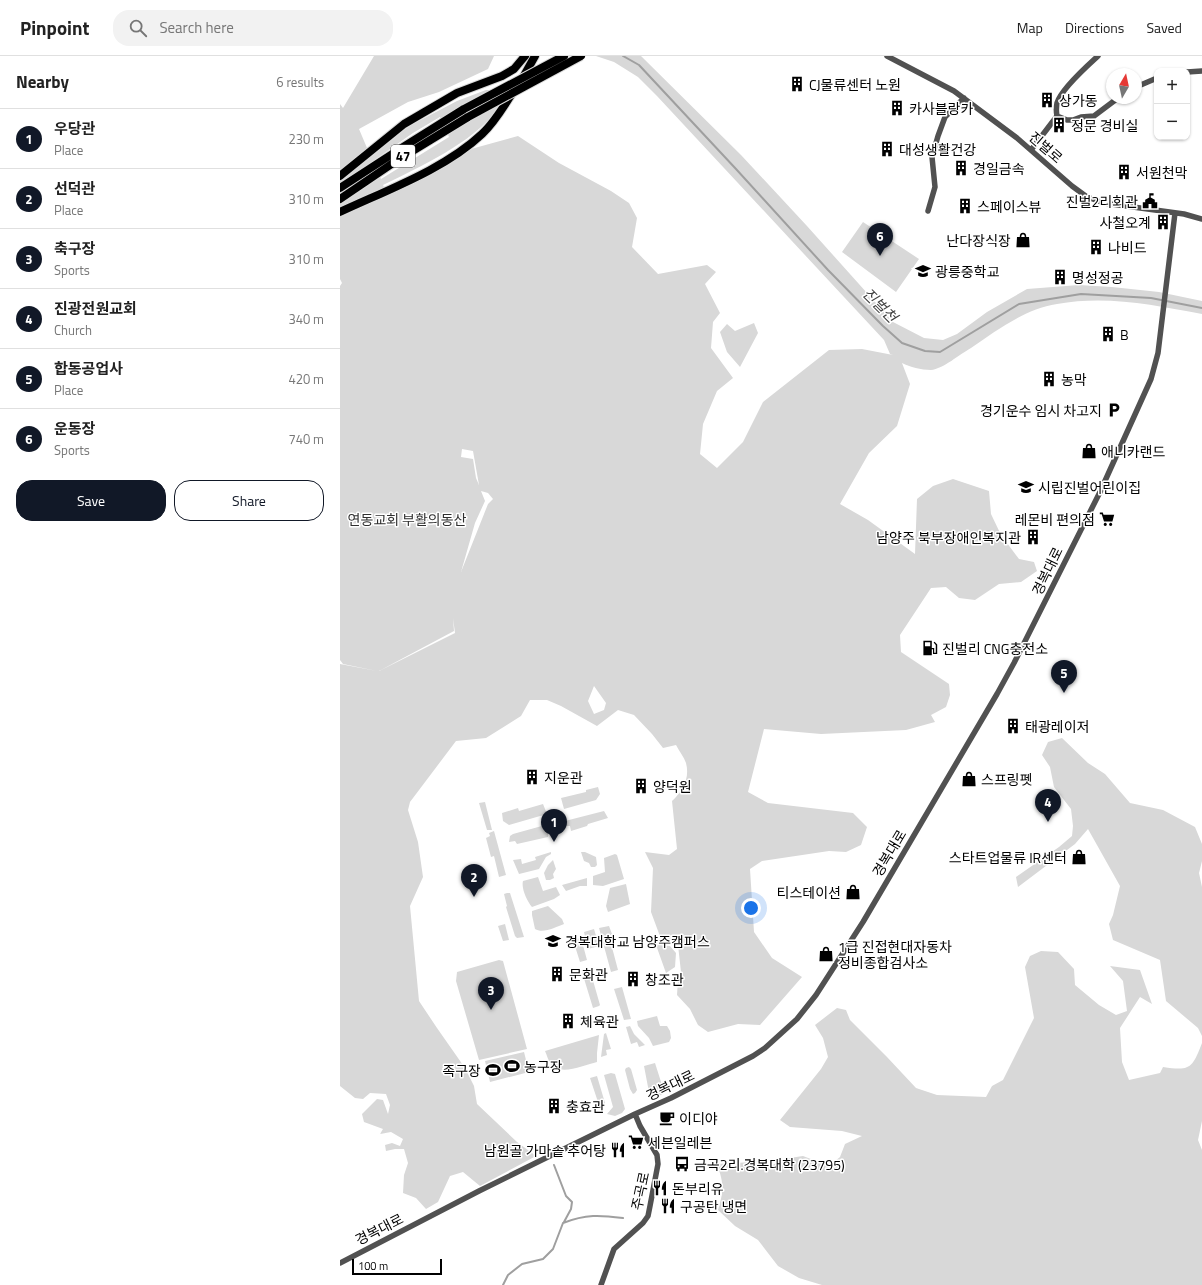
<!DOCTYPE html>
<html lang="en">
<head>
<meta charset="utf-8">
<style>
	:root { --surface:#fff; --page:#f2f2f2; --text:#222; --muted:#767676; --line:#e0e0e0; --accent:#111827 }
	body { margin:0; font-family:"Titillium Web","Noto Sans KR",sans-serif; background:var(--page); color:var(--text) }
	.controls { position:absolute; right:12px; top:12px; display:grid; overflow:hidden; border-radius:8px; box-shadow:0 1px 3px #0004 }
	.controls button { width:36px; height:36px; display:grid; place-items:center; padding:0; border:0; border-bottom:1px solid var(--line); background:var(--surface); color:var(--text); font:20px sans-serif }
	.compass { position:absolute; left:766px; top:12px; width:36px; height:36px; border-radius:50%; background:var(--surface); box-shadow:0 1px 3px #0004; rotate:9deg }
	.scale { position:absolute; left:12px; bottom:10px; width:90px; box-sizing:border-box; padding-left:4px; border:2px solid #000; border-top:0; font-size:11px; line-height:14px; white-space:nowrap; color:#000; -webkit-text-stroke:3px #fff; paint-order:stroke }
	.you { position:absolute; left:411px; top:852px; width:14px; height:14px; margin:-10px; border:3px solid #fff; border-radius:50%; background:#1a73e8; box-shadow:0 0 0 6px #1a73e833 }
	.badge { display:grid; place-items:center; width:26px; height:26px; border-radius:50%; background:var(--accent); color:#fff; font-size:13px; font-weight:700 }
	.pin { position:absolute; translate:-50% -33px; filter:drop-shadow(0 1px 2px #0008) }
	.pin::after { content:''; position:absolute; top:21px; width:14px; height:12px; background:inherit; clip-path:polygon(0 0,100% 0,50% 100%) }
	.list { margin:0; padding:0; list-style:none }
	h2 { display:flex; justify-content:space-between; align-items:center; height:52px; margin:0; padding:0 16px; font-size:17px }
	h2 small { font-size:13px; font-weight:400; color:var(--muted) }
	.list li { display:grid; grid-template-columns:26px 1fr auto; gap:12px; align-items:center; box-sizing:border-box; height:60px; padding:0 16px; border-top:1px solid var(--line) }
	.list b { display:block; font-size:15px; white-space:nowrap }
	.list p { margin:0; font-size:13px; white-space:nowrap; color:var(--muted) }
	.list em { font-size:13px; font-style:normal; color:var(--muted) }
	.actions { display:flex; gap:8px; padding:12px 16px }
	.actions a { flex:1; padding:9px 0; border:1px solid var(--accent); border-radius:16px; text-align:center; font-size:14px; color:var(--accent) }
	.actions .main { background:var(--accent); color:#fff }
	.icon { flex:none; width:22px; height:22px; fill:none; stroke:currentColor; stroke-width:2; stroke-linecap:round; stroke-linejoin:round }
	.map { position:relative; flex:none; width:862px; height:1229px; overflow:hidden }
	header { display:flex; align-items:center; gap:24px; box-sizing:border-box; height:56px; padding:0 20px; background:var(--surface); border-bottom:1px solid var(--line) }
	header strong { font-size:19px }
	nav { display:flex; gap:22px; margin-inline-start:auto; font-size:14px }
	.search { width:280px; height:36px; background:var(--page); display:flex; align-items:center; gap:10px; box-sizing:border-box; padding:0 14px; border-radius:16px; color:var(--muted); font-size:15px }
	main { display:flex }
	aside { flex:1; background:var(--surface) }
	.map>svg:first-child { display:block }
</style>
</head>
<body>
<header>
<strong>Pinpoint</strong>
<div class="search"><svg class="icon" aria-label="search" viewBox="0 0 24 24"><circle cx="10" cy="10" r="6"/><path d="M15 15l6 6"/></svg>Search here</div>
<nav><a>Map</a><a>Directions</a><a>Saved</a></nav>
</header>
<main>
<aside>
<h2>Nearby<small>6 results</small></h2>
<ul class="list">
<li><span class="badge">1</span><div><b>우당관</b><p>Place</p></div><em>230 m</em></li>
<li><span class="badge">2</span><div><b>선덕관</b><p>Place</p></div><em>310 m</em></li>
<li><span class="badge">3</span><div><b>축구장</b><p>Sports</p></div><em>310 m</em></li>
<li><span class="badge">4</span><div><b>진광전원교회</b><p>Church</p></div><em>340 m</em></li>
<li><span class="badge">5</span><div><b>합동공업사</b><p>Place</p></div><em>420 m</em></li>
<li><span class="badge">6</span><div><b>운동장</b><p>Sports</p></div><em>740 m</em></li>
</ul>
<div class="actions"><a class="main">Save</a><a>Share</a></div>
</aside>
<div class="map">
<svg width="862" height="1229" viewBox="0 0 862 1229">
	<rect width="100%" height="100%" fill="#fff"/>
	<path fill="#d8d8d8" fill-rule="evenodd" d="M 34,0 L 154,0 L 148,13 L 99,36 L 68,46 L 19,73 L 30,99 L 71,69 L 117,45 L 146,34 L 166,34 C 163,41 160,48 157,54 C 134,86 78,112 43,129 L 45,133 L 96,113 L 131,93 L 178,80 L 219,107 L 271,135 L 289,147 L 297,162 L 292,191 L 318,218 L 367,209 L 376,216 L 365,228 L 380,257 L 373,266 L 371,292 L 393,322 L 377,335 L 363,368 L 360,398 L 377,412 L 403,386 L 423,346 L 489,294 L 522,293 L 553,299 L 550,298 L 544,284 L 317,40 L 298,21 L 274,6 L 256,0 L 301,0 L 401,99 L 467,170 L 553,266 L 584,282 L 603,284 L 617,278 L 647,256 L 687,233 L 739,229 L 772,231 L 819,236 L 862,245 L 862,258 C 814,249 766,239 717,248 C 685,253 657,274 631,292 C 620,298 603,313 591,314 C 581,314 570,311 562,307 L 570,328 L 557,370 L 529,397 L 500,448 L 528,464 L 575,498 L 577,443 L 593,430 L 613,423 L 649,435 L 651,458 L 661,479 L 679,503 L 694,506 L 697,515 L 681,526 L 659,528 L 635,544 L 619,542 L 606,531 L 591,532 L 560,579 L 561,596 L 609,628 L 610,639 L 606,651 L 591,659 L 595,666 L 566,674 L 481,678 L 424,673 L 408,736 L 428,747 L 513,757 L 527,771 L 521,789 L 506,796 L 489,795 L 422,805 L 410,813 L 414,876 L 432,902 L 462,921 L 420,969 L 398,968 L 368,976 L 358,969 L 350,953 L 337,939 L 338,924 L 341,916 L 338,889 L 321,883 L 311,856 L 313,812 L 305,796 L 329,799 L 337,793 L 332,745 C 343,735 350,722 346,707 C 344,701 339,695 336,689 L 323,692 L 312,678 L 294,659 L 278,654 L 257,670 L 221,650 L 207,644 L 190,644 L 181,660 L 146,682 L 116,685 L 70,746 L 68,754 L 78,786 L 83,821 L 70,850 L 79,945 L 97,972 L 125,1012 L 134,1030 L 137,1048 L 177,1086 L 196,1100 L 140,1130 L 123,1116 L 110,1120 L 98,1146 L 86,1153 L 76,1142 L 63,1137 L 64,1119 L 68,1107 L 64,1093 L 55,1093 L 46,1095 L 45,1089 L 52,1087 L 60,1090 L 63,1083 L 51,1076 L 40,1078 L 43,1073 L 24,1066 L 22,1058 L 37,1043 L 43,1044 L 48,1058 L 50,1049 L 46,1038 L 30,1037 L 23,1043 L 15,1042 L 0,1030 L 0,608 L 37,615 L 3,608 L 0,604 L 0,230 L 2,227 L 0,223 L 0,48 L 3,52 ZM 100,61 L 109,81 L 41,123 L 33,105 L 73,77 ZM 122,393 L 133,395 L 139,429 L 136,422 L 133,403 L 121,401 ZM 141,435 L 148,437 L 153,443 L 148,448 L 121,516 L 135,467 L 145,445 ZM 113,562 L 115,577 L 39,615 L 114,575 ZM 254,630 L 266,647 L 264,654 L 254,658 L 248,645 Z
		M 523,166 L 579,203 L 556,236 L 502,196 Z
		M 414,267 L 418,277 L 400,311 L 387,296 L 380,276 L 387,268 L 395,275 Z
		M 722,682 L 748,707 L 765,718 L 790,747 L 823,754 L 855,771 L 862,788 L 862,805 L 859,817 L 862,831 L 862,980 L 858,972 L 826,945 L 820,904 L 773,884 L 769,868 L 773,859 L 780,830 L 748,773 L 735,788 L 678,831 L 676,821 L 719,791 L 732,780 L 733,770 L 731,753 L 714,731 L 710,711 L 702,699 L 708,686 Z
		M 258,731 L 260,738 L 256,744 L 224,753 L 221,742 L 246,736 L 246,734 Z
		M 145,746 L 152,774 L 147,774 L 139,747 Z
		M 203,748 L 207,758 L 169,769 L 163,765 L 162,757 L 178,752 L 179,755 Z
		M 264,755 L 268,762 L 248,768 L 247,770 L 231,775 L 230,770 L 227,770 L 225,765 Z
		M 209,768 L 211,775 L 208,776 L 208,781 L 177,788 L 175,785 L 169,786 L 170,780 L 173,778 Z
		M 154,775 L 166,819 L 159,821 L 154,800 L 151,801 L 146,782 L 150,780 L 149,777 Z
		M 211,796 L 211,798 L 206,801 L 199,813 L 179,818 L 173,804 L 181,803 L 182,808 L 196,804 L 195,801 Z
		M 241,796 L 245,796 L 256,801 L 257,809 L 255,811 L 251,811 L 249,807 L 244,805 Z
		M 275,798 L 277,799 L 284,823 L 263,830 L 253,829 L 253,820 L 265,816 L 264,802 Z
		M 213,804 L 216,813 L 213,818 L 214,822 L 210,824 L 206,824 L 204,817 L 208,809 Z
		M 198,821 L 203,835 L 216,831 L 220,839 L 214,843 L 192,851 C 187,845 181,832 183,825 Z
		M 247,822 L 247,830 L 240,830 L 226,835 L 222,829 Z
		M 286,828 L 290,848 L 268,856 L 266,850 L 270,832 Z
		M 167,837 L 170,837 L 184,881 L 177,882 L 175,880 L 166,851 L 167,850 L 164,838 Z
		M 208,850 L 222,863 L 224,868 C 216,871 203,878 195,873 L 192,859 L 192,855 Z
		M 165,868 L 169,884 L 163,885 L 158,870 Z
		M 269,870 L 272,878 L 269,880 L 278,914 L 271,916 L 259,872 Z
		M 254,873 L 259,890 L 248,893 L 244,876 Z
		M 241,882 L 247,904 L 240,906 L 233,884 Z
		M 316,889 L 330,890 L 336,897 L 335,911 L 326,917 Z
		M 701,895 L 718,896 L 734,913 L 735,929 L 759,949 L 776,959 L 787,955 L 783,925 L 770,910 L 800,914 L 812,948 L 800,941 L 780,972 L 782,1006 L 789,1024 L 820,1017 L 823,1011 C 850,1015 852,1013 862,987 L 862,1065 L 858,1084 L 862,1094 L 862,1229 L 482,1229 L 459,1222 L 438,1210 L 418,1184 L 395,1170 L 378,1154 C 384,1134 384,1128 377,1108 L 413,1106 L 426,1113 L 443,1103 L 463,1100 L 489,1110 L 500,1101 L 505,1088 L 522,1080 L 502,1075 L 450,1071 L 440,1064 L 481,1013 L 488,1001 L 483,982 L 475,969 L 497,952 L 506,954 L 510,964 L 547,1001 L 576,1032 L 597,1039 L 646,1041 L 652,1030 L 663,1024 L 694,962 L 685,911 L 690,900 Z
		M 159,904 L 163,905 L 187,993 L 139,1004 L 116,925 L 117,916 Z
		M 250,914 L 260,949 L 259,950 L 253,952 L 242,916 Z
		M 282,931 L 291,963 L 284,964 L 274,933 Z
		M 317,960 L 320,970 L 327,970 L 330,975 L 331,982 L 329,986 L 313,990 L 309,982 L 298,970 L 297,965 Z
		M 290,970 L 294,978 L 305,989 L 299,991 L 297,986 L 291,988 L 286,971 Z
		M 266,977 L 271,993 L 266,994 L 267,999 L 261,1001 L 264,978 Z
		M 259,979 L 257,997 L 257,1006 C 244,1009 219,1021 210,1007 C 208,1004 207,999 205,995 Z
		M 184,996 L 189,1016 L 150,1026 L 145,1005 Z
		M 315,1007 L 322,1029 L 322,1039 L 316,1040 L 312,1039 L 308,1031 L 304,1010 Z
		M 289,1011 L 291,1013 L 297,1034 L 295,1037 L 293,1038 L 290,1033 L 285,1014 L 286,1012 Z
		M 271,1017 L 275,1018 L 285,1053 L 282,1057 L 275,1060 L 267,1058 L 273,1051 L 264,1019 Z
		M 257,1020 L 265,1047 L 264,1051 L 262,1053 L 260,1052 L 250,1022 Z"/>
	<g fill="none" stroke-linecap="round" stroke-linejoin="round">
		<path stroke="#9f9f9f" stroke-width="2" d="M 283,0 L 299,9 L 396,113 L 488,214 L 543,270 L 562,287 L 585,295 L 600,296 L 679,248 L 741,238 L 811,242 L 862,252
			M 214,1109 L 226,1140 L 232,1146 L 231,1153 L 224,1166
			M 163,1229 L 168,1219 L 182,1208 L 203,1203 L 213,1193 L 223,1167 C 246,1158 260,1159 283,1162"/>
		<g stroke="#dbdbdb" stroke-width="10">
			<path id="highway" d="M 181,25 L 195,0
				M 0,120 L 64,68 L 117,37 L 162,20 L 174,13 L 185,0
				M 0,132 L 63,91 L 124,53
				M 0,143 L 56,105 L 128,61
				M 0,156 C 47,134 105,113 142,78 C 155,66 164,50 173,36"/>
		</g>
		<path stroke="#515151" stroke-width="5.5" d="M 547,0 L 614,35 L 677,82 L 732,130 L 747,141 L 764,147 L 844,158 L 862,163
			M 847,16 L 862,15
			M 796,31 L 817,22
			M 717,60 C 716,55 716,52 717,47 C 721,33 747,10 758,0
			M 717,60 L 727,64 L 733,64 L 741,61 L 754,60 L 778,42
			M 691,94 L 717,60
			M 588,155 L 595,131 L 592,101 L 598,80 L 605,61 L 624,42
			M 0,1207 L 139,1135 L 295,1058 L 331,1042 L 413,1000 L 425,992 L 457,963 L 476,939 L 523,866 L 657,638 L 674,607 L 760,436 L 811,323 L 818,297 L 835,157
			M 261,1229 L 274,1193 L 303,1167 L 308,1160 L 310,1150 L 318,1108 L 317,1099 L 300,1070 L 295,1058"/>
		<use href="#highway" stroke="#000" stroke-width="8"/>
		<g stroke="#dbdbdb" stroke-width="10" stroke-linecap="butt">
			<path id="highway-bridge" d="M 124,53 L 224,0
				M 128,61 L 241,0"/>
		</g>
		<use href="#highway-bridge" stroke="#000" stroke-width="8"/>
	</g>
	<defs>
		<g id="building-bare" transform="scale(1.2)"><path d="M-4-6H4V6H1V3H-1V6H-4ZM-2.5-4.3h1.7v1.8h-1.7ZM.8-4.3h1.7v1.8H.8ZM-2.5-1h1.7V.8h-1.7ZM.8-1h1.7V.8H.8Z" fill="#000" stroke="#fff" stroke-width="2.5" paint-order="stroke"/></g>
		<g id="civic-bare" transform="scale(1.2)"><path d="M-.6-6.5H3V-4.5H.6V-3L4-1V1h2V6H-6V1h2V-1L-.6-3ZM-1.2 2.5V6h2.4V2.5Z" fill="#000" stroke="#fff" stroke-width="2.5" paint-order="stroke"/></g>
		<g id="shop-bare" transform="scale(1.2)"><path d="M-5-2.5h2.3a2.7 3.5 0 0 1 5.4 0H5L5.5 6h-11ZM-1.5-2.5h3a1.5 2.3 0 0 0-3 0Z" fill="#000" stroke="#fff" stroke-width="2.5" paint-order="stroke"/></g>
		<g id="school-bare" transform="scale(1.2)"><path d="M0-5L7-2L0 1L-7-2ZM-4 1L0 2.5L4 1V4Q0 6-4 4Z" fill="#000" stroke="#fff" stroke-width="2.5" paint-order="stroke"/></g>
		<g id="parking-bare" transform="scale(1.2)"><path d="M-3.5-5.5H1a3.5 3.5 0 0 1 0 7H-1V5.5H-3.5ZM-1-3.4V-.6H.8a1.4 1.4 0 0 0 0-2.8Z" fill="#000" stroke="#fff" stroke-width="2.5" paint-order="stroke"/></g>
		<g id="supermarket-bare" transform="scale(1.2)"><path d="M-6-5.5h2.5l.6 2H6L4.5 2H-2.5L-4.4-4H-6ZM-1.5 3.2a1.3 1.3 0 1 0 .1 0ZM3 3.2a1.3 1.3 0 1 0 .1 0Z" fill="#000" stroke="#fff" stroke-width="2.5" paint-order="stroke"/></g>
		<g id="fuel-bare" transform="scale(1.2)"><path d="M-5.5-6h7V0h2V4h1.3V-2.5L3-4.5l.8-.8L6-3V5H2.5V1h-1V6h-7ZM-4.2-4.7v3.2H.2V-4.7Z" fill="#000" stroke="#fff" stroke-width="2.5" paint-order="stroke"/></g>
		<g id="university-bare" transform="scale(1.2)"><path d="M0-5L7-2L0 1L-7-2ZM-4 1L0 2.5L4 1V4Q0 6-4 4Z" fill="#000" stroke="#fff" stroke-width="2.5" paint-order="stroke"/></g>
		<g id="stadium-bare" transform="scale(1.2)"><path d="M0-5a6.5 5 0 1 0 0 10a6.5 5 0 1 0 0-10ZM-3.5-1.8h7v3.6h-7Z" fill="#000" stroke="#fff" stroke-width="2.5" paint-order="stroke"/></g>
		<g id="cafe-bare" transform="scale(1.2)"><path d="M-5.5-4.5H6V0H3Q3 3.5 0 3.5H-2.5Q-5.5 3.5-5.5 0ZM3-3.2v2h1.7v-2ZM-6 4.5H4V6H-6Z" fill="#000" stroke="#fff" stroke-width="2.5" paint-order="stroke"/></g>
		<g id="restaurant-bare" transform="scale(1.2)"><path d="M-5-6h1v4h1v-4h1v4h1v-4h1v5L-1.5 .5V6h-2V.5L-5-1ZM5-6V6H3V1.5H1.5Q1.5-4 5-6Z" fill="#000" stroke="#fff" stroke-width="2.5" paint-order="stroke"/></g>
		<g id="bus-bare" transform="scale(1.2)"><path d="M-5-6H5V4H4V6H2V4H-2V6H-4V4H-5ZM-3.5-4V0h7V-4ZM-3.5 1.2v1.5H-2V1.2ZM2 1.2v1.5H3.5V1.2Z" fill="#000" stroke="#fff" stroke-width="2.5" paint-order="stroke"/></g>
	</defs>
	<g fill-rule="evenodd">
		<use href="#building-bare" x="457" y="28"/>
		<use href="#building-bare" x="707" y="44"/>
		<use href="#building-bare" x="557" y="52"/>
		<use href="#building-bare" x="719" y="69"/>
		<use href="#building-bare" x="547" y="93"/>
		<use href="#building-bare" x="621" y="112"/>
		<use href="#building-bare" x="784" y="116"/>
		<use href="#civic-bare" x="810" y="145"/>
		<use href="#building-bare" x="625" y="150"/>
		<use href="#building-bare" x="823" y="166"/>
		<use href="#shop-bare" x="683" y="184"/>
		<use href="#building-bare" x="756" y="191"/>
		<use href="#school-bare" x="583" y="215"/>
		<use href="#building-bare" x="720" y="221"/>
		<use href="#building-bare" x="768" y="278"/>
		<use href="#building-bare" x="709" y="323"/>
		<use href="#parking-bare" x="774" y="354"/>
		<use href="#shop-bare" x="749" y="395"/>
		<use href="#school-bare" x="686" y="431"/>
		<use href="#supermarket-bare" x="767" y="463"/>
		<use href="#building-bare" x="693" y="481"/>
		<use href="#fuel-bare" x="590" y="592"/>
		<use href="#building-bare" x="673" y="670"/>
		<use href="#building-bare" x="192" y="721"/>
		<use href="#shop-bare" x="629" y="723"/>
		<use href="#building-bare" x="301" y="730"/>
		<use href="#shop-bare" x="739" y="801"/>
		<use href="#shop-bare" x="513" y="836"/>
		<use href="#university-bare" x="213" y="885"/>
		<use href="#shop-bare" x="486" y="898"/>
		<use href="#building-bare" x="217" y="918"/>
		<use href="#building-bare" x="293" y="923"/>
		<use href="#building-bare" x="228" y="965"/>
		<use href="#stadium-bare" x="172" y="1010"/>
		<use href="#stadium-bare" x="153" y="1014"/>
		<use href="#building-bare" x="214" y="1050"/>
		<use href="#cafe-bare" x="327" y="1062"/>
		<use href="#supermarket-bare" x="296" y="1086"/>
		<use href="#restaurant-bare" x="278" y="1094"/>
		<use href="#bus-bare" x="342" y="1108"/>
		<use href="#restaurant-bare" x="320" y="1132"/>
		<use href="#restaurant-bare" x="328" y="1150"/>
	</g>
	<g text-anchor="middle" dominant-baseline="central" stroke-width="3" stroke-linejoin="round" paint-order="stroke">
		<rect fill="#fff" stroke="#4c4c4c" stroke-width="1" x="51" y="89" width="24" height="22" rx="3"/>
		<g font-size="13" font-weight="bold" fill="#000">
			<text x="63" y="100">47</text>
		</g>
		<g font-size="14" fill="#000" stroke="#fff" text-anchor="start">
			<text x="469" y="28">CJ물류센터 노원</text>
			<text x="719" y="44">상가동</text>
			<text x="569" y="52">카사블랑카</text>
			<text x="731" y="69">정문 경비실</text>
			<text x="559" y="93">대성생활건강</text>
			<text x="633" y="112">경일금속</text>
			<text x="796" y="116">서원천막</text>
			<text x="798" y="145" text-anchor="end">진벌2리회관</text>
			<text x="637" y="150">스페이스뷰</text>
			<text x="811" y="166" text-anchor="end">사철오계</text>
			<text x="671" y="184" text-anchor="end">난다장식장</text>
			<text x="768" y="191">나비드</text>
			<text x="595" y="215">광릉중학교</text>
			<text x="732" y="221">명성정공</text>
			<text x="780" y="278">B</text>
			<text x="721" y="323">농막</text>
			<text x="762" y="354" text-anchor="end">경기운수 임시 차고지</text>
			<text x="761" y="395">애니카랜드</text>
			<text x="698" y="431">시립진벌어린이집</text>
			<text x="755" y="463" text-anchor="end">레몬비 편의점</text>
			<text x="681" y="481" text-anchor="end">남양주 북부장애인복지관</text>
			<text x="602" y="592">진벌리 CNG충전소</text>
			<text x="685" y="670">태광레이저</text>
			<text x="204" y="721">지운관</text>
			<text x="641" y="723">스프링펫</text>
			<text x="313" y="730">양덕원</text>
			<text x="727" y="801" text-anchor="end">스타트업물류 IR센터</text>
			<text x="501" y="836" text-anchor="end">티스테이션</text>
			<text x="225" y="885">경복대학교 남양주캠퍼스</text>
			<text x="498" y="890">1급 진접현대자동차<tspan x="498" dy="16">정비종합검사소</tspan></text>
			<text x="229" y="918">문화관</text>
			<text x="305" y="923">창조관</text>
			<text x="240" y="965">체육관</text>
			<text x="184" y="1010">농구장</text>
			<text x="141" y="1014" text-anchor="end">족구장</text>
			<text x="226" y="1050">충효관</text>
			<text x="339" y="1062">이디야</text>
			<text x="308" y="1086">세븐일레븐</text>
			<text x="266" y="1094" text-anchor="end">남원골 가마솥 추어탕</text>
			<text x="354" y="1108">금곡2리.경복대학 (23795)</text>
			<text x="332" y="1132">돈부리유</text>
			<text x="340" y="1150">구공탄 냉면</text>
		</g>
		<g font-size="14" fill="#000" stroke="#fff">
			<text transform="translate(706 91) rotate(41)">진벌로</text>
			<text transform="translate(707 515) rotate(-64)">경복대로</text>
			<text transform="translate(549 797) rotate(-59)">경복대로</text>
			<text transform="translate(330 1029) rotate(-26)">경복대로</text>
			<text transform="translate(300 1135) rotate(-78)">주곡로</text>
			<text transform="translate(39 1173) rotate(-27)">경복대로</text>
		</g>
		<g font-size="14" fill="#2f2f2f" stroke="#fff">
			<text x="67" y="463">연동교회 부활의동산</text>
		</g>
		<g font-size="15" font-style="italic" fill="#404040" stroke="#fff">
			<text transform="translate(540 249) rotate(45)">진벌천</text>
		</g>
	</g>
</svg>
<div class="controls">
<button>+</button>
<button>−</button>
</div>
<svg class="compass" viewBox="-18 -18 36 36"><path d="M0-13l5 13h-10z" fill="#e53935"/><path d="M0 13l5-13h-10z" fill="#767676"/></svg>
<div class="scale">100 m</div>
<div class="you"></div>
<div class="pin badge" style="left:214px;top:786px">1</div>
<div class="pin badge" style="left:134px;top:841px">2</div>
<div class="pin badge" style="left:151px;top:954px">3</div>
<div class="pin badge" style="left:708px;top:766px">4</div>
<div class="pin badge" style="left:724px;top:637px">5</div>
<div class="pin badge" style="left:540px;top:200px">6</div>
</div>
</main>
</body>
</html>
